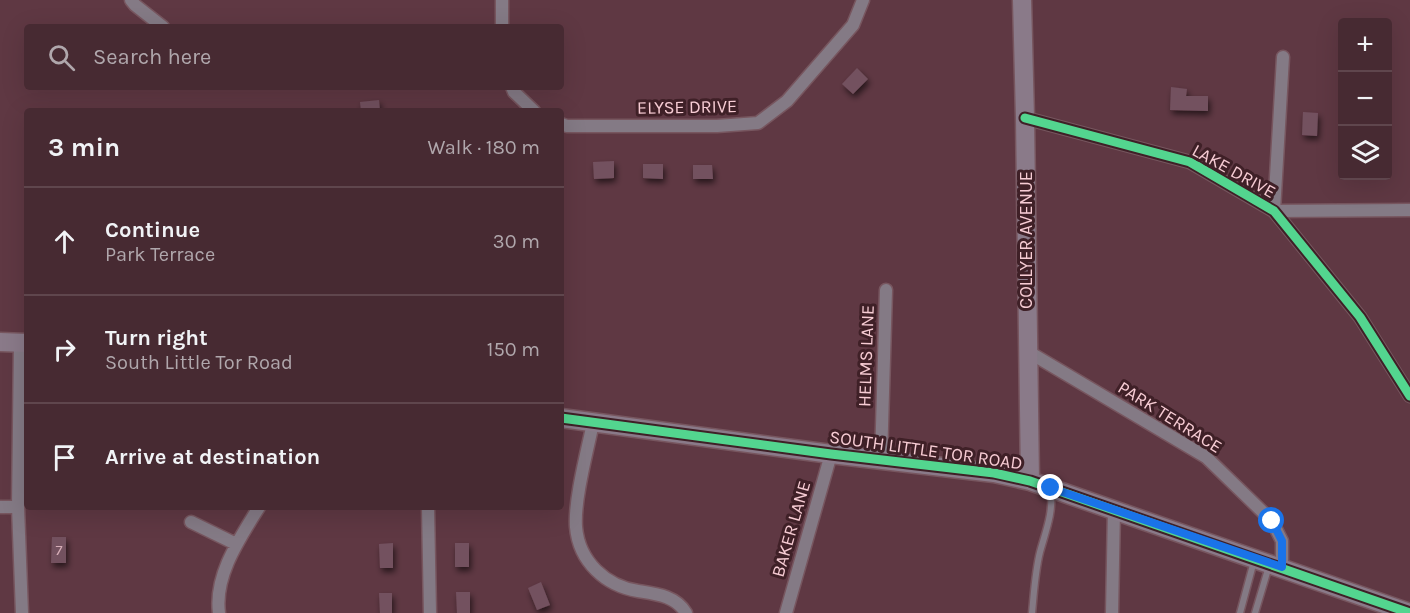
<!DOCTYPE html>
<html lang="en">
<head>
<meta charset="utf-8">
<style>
	:root { --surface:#472a32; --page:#4e323a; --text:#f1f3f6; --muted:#b0a7ac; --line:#5f464d }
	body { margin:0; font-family:Karla,sans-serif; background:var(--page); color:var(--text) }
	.controls { position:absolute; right:18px; top:18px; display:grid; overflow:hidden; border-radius:6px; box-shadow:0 6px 24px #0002 }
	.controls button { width:54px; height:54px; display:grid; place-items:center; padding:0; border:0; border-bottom:2px solid var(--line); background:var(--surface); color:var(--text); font:30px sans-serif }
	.stop { position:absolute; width:18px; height:18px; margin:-14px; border:4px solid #1a73e8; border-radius:50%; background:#fff }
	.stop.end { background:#1a73e8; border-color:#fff; box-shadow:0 2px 6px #0008 }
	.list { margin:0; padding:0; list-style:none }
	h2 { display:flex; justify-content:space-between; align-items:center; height:78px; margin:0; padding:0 24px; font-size:26px }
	h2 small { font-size:20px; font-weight:400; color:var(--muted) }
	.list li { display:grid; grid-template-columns:39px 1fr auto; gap:18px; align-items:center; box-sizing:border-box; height:108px; padding:0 24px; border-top:2px solid var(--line) }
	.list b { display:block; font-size:22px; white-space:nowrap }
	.list p { margin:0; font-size:20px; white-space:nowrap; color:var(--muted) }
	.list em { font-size:20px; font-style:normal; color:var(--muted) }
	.icon { flex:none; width:33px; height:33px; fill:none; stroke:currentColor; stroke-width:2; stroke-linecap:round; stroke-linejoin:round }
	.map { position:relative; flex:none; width:1410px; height:613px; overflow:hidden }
	.search { position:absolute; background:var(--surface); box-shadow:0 6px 24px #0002; left:24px; top:24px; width:540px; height:66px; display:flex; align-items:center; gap:15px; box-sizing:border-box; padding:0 21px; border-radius:6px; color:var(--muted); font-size:22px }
	.panel { position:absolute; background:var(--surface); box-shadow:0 6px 24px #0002; left:24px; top:108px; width:540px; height:402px; border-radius:6px }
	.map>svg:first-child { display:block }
</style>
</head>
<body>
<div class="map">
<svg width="1410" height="613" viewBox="0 0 1410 613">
	<defs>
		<filter id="shadow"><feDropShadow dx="2" dy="4" stdDeviation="3" flood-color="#0009"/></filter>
	</defs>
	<rect width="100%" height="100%" fill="#5f3843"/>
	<path fill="#73515f" filter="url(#shadow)" d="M 857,68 L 868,79 L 853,94 L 842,84 Z
		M 1171,87 L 1187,89 L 1186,96 L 1208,96 L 1208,111 L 1170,110 Z
		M 379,100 L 380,111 L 361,111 L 360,102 Z
		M 1303,112 L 1318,113 L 1317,136 L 1302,135 Z
		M 614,161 L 614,178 L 594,179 L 593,162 Z
		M 643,164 L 663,164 L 663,179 L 643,178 Z
		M 693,165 L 712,165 L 713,179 L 693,179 Z
		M 52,537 L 66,537 L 66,563 L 51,563 Z
		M 393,543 L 393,568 L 380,568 L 379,544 Z
		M 455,543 L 469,543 L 469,567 L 455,567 Z
		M 541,582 L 550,605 L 537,610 L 528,588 Z
		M 456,592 L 470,592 L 470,613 L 457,613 Z
		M 379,593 L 392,593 L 392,613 L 380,613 Z"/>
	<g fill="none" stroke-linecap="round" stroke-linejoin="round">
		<g stroke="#77565f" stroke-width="9">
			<path id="lane" d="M 1032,613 C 1034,593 1035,572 1040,552 C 1046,530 1053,514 1051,491
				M 1240,613 L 1254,561
				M 1255,613 L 1269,566"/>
		</g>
		<g stroke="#77565f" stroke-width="15">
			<path id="street" d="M 131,0 L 135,5 L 163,27
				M 502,0 L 502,27
				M 1283,57 L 1274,211 L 1410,210
				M 512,87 L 514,92 L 534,111
				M 1025,118 L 1190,162 L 1274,211 L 1360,317 L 1410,396
				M 561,124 L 567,126 L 717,126 L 758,123 L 787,101 L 853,25 L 863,0
				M 20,343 L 18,507 L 22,613
				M 1027,351 L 1206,457 L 1272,521 L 1282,541 L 1282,567
				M 593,423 C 587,452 574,500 576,527 C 579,562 606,586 638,591 C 657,594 676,596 686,613
				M 881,460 L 886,290
				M 0,507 L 18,507
				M 428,507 L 430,613
				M 191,522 L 236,544
				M 219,613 C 214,575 240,538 259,507
				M 786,613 L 831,454
				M 1112,613 L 1114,509"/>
		</g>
		<g stroke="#77565f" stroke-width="21">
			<path id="secondary" d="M 1022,0 L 1025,118 L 1030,481
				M 0,342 L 27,343
				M 561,418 L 831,454 L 994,473 L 1030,481 L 1410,613"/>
		</g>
		<use href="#lane" stroke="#847a85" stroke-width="6"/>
		<use href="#street" stroke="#847a85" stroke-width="12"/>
		<use href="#secondary" stroke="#8a7a89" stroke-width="18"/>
		<g stroke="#3f2027" stroke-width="13">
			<path id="cycleway" d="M 1025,118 L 1190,162 L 1274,211 L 1360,317 L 1410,396
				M 561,418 L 831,454 L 994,473 L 1030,481 L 1410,613"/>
		</g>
		<use href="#cycleway" stroke="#53d58f" stroke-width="9"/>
	</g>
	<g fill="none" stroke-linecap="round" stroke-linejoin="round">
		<path stroke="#1a73e8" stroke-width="8" d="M 1051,488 L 1282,567 L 1282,541 L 1272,521"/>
	</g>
	<g text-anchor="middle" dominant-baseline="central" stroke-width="6" stroke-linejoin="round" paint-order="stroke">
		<g font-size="15" fill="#d6adb7">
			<text x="59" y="550">7</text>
		</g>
		<g font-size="18" fill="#f7ccd4" stroke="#3f2027">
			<text transform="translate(687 107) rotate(-1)">ELYSE DRIVE</text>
			<text transform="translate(1234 171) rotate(29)">LAKE DRIVE</text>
			<text transform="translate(1026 240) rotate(-90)">COLLYER AVENUE</text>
			<text transform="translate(866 356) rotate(-88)">HELMS LANE</text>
			<text transform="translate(1170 417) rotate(32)">PARK TERRACE</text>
			<text transform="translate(926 450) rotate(8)">SOUTH LITTLE TOR ROAD</text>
			<text transform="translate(791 529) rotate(-74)">BAKER LANE</text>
		</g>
	</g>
</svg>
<div class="controls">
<button>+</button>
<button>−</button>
<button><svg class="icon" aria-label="layers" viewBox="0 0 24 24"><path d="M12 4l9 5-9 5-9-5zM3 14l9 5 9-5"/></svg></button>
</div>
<div class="stop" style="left:1272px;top:521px"></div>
<div class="stop end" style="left:1051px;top:488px"></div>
<div class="search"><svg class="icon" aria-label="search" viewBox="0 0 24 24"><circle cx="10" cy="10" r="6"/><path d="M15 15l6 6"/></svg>Search here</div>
<section class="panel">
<h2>3 min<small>Walk · 180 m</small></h2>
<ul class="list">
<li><svg class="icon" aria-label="ahead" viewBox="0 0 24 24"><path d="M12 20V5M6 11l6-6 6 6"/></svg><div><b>Continue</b><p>Park Terrace</p></div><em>30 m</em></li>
<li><svg class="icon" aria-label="right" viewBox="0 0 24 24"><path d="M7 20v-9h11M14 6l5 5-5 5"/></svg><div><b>Turn right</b><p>South Little Tor Road</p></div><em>150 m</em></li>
<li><svg class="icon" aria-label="arrive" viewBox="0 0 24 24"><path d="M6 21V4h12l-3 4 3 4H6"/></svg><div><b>Arrive at destination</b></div></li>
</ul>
</section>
</div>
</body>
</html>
